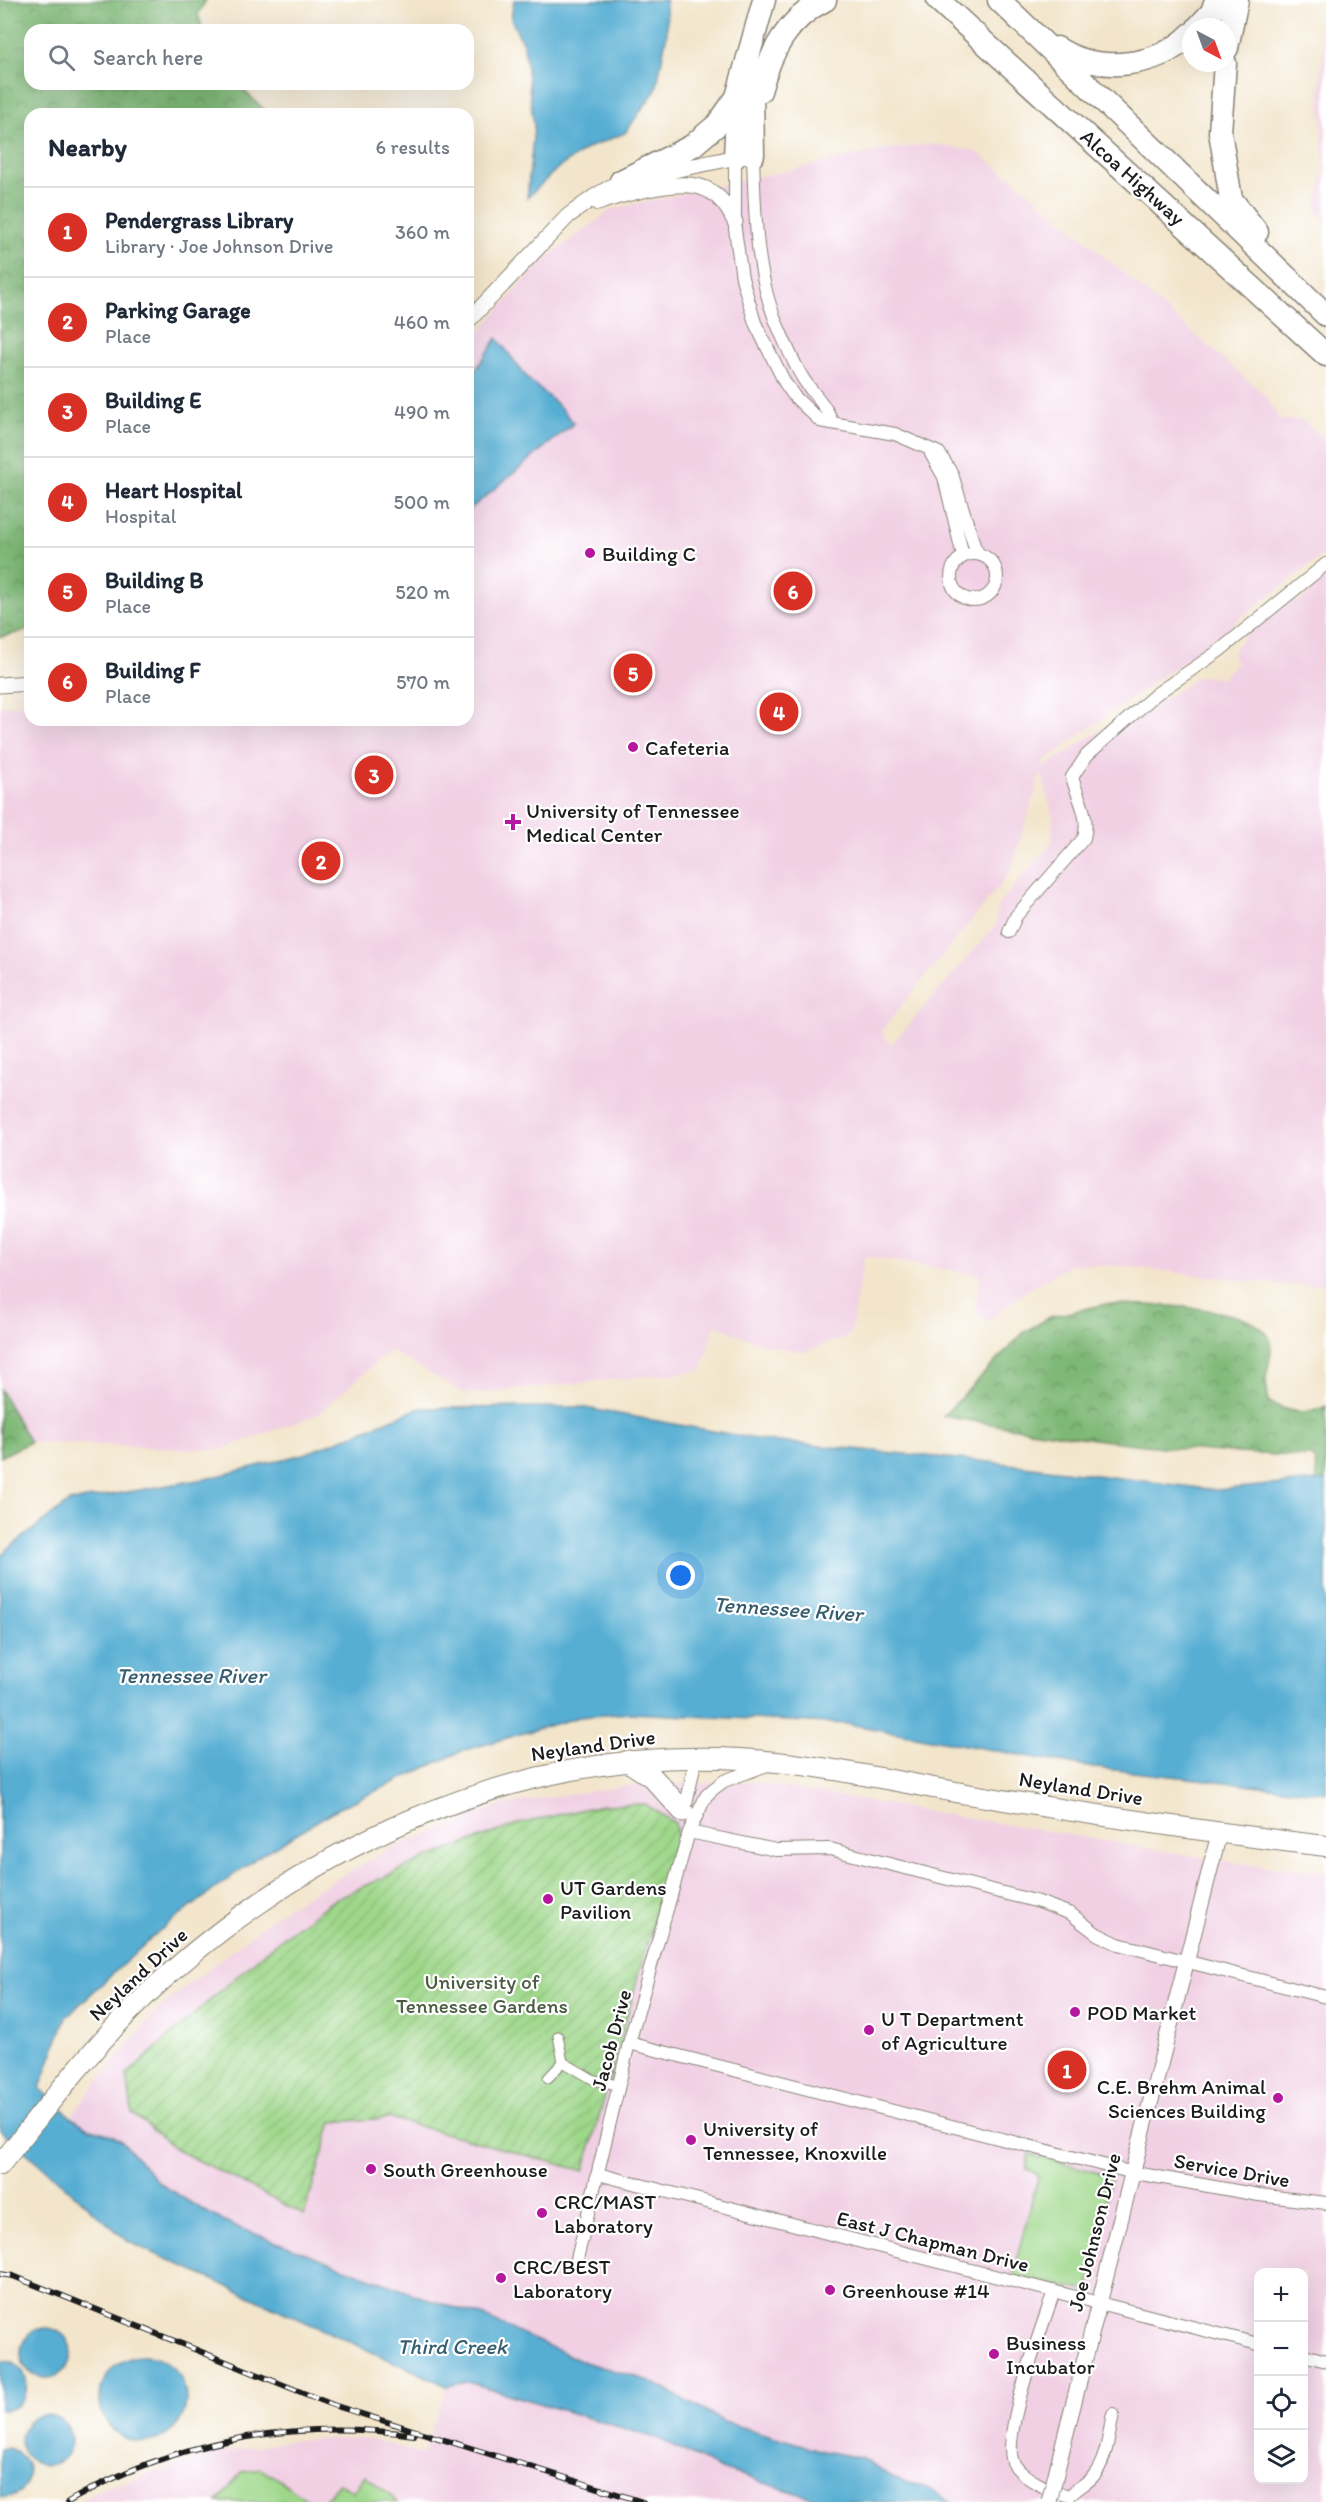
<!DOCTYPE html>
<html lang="en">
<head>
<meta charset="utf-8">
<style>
	:root { --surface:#fff; --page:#f6f6f7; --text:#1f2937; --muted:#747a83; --line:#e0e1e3; --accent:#d93025 }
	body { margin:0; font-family:Itim,sans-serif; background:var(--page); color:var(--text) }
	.controls { position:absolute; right:18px; bottom:18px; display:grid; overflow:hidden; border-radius:12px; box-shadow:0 6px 24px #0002 }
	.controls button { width:54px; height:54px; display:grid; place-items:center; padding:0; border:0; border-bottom:2px solid var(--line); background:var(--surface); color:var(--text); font:30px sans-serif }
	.compass { position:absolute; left:1182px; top:18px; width:54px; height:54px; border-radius:50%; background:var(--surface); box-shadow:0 6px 24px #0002; rotate:139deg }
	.you { position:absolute; left:681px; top:1576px; width:21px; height:21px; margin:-15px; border:4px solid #fff; border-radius:50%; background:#1a73e8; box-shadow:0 0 0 9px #1a73e833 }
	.badge { display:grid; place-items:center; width:39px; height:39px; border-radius:50%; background:var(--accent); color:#fff; font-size:20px; font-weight:700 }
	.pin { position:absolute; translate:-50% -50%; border:3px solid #fff; box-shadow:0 2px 6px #0006 }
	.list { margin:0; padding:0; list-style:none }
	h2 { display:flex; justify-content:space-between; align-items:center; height:78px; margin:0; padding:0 24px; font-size:26px }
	h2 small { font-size:20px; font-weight:400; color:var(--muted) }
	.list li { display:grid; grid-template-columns:39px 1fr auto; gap:18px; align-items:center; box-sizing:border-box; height:90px; padding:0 24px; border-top:2px solid var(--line) }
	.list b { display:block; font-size:22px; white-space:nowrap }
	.list p { margin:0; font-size:20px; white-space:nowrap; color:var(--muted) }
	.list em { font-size:20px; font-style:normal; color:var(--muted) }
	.icon { flex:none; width:33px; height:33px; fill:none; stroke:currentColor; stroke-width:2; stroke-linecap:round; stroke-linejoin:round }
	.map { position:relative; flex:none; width:1326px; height:2502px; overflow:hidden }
	.search { position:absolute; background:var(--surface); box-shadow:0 6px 24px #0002; left:24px; top:24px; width:450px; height:66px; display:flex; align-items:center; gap:15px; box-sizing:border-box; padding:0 21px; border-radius:18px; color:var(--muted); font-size:22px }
	.panel { position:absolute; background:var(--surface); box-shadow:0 6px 24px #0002; left:24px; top:108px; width:450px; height:618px; border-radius:18px }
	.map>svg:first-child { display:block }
</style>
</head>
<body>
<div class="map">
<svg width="1326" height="2502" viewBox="0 0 1326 2502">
	<defs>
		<pattern id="forest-crowns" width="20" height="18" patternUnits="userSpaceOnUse" patternTransform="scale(1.5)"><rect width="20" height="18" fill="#7eb876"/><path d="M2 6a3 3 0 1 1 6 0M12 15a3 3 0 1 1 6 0" fill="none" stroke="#669560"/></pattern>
		<pattern id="garden-furrows" width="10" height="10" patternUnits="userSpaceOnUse" patternTransform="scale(1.5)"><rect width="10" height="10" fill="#9ed78a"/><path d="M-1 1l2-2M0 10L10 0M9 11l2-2" fill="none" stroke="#88b876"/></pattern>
	</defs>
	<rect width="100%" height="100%" fill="#fff"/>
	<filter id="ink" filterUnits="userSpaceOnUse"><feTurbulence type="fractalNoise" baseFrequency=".0167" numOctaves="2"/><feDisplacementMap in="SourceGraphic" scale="12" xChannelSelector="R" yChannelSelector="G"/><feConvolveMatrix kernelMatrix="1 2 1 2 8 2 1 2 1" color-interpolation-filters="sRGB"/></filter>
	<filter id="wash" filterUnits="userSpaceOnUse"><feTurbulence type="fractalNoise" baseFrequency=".008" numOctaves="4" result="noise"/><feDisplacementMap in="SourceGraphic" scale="24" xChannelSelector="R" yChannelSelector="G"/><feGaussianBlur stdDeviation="1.35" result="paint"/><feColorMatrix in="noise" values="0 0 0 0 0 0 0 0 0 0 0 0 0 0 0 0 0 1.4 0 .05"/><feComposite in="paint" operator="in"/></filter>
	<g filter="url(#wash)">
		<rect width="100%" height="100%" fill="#f2e5cb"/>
		<path fill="#f1d0e4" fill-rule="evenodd" d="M 1326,18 L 1326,223 L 1316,208 L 1324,171 L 1320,89 Z
			M 931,144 L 975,151 L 1026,189 L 1266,396 L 1280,420 L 1302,420 L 1326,440 L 1326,552 L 1206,645 L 1045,760 L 1041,770 L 1138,705 L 1148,710 L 1199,676 L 1222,678 L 1237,663 L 1233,658 L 1234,649 L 1243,637 L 1289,601 L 1300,601 L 1311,593 L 1313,583 L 1326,572 L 1326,1284 L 1285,1285 L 1122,1266 L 1072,1264 L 1027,1290 L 987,1322 L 975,1308 L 980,1275 L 864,1256 L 850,1335 L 804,1352 L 765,1345 L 715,1325 L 701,1371 L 465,1394 L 390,1350 L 318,1414 L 220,1450 L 30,1442 L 0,1389 L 0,706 L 30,704 L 30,720 L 468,720 L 468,345 L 538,265 L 612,209 L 883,150 ZM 1041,773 L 1053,815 L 1052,842 L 998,905 L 996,925 L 891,1045 L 881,1031 L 1010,873 Z
			M 752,1782 L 1243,1864 L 1326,1873 L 1326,2502 L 79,2502 L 99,2490 L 207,2455 L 298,2440 L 366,2438 L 423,2454 L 447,2386 L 129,2242 L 41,2163 L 85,2097 L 158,2009 L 285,1908 L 392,1848 L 500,1805 L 633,1785 ZM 1258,2272 L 1304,2272 L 1304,2480 L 1258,2480 Z"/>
		<path fill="url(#forest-crowns)" stroke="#4d6a49" stroke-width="1.5" d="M 0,0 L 206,0 L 198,14 L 203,30 L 30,30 L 30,84 L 237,84 L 269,114 L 30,114 L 30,630 L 0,637 Z
			M 1106,1304 C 1138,1305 1261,1302 1271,1342 C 1273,1353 1267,1368 1266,1379 C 1266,1386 1268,1394 1269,1402 C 1287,1412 1307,1416 1326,1406 L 1326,1480 L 1317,1481 L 1315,1461 L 1311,1456 C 1187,1454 1065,1437 943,1416 L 1023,1333 L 1050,1317 Z
			M 0,1389 L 30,1442 L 0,1457 Z"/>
		<path fill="#9ed78a" stroke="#5d7a53" stroke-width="1.5" d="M 1029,2154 L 1107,2175 L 1111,2179 L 1095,2248 L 1098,2251 L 1089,2287 L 1086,2291 L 1017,2277 L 1013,2272 L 1039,2174 L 1026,2169 Z
			M 261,2468 L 312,2502 L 218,2502 L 242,2472 Z
			M 365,2475 L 398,2502 L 322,2502 L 339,2483 L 353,2492 Z"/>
		<path fill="url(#garden-furrows)" stroke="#5d7a53" stroke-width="1.5" d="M 645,1804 L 675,1823 L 677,1836 L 584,2171 L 389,2118 L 332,2122 L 304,2215 L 176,2149 L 132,2113 L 127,2074 L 270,1947 L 335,1899 L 427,1858 L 518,1824 L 602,1805 Z"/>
		<path fill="#56aed3" stroke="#396578" stroke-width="1.5" d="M 514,0 L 666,0 L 667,33 L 656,90 L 625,133 L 588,148 L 559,167 L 527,198 L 534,127 L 524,46 L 511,19 Z
			M 497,338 L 528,379 L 558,405 L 574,423 L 468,511 L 468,381 Z
			M 580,1407 L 768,1441 L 1000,1463 L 1216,1490 L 1326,1480 L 1326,1793 L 1087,1767 L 848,1724 L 630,1713 L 579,1717 L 462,1751 L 339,1808 L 259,1856 L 158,1932 L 66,2017 L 40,2088 L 71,2117 L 88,2128 L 112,2135 L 123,2142 L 159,2183 L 204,2211 L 237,2227 L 427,2299 L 485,2317 L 581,2361 L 650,2381 L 724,2422 L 823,2451 L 862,2458 L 892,2477 L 927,2488 L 952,2502 L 824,2502 L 721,2469 L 659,2439 L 468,2382 L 447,2386 L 129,2242 L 0,2130 L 0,1555 L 69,1502 L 210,1478 L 307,1453 L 419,1408 Z
			M21 2353a25 25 0 1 1 50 0a25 25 0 1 1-50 0Z
			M100 2399a43 43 0 1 1 86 0a43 43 0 1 1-86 0Z
			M 0,2361 C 36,2359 35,2412 0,2410 Z
			M21 2440a25 25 0 1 1 50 0a25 25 0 1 1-50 0Z
			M 7,2448 C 40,2457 33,2500 0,2497 L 0,2449 Z"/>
	</g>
	<g filter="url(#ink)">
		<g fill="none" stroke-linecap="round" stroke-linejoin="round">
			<g stroke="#878074" stroke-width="11">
				<path id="pedestrian" d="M 558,2036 L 563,2062 L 594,2080 L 613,2084
					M 548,2078 L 563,2062"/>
			</g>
			<g stroke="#878074" stroke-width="14">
				<path id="minor" d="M 753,155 C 755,214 755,277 780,331 C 787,347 795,366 804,380 C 814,395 827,406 832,422
					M 735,157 L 735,229 L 742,278 L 755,323 L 785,383 L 794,396 L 820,421 L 895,434 L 939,453 L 952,474 L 975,548 L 980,555
					M 931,454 L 944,477 L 963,556
					M951 577a23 23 0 1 1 46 0a23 23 0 1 1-46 0Z
					M 1009,932 L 1016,916 L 1084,838 C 1090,816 1078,799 1072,777 L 1087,755 L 1156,694 L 1219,651 L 1326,564
					M 684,1814 L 696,1758
					M 689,1832 L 776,1850 L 830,1849 L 1039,1902 L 1071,1914 L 1097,1934 L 1118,1944 L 1326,1997
					M 629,2043 L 1130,2172 L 1259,2195 L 1326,2203
					M 598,2174 L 1258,2344
					M 577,2259 L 629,2043 L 689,1832 L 706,1796 L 712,1790 L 724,1781 L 770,1764
					M 1054,2291 C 1044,2323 999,2439 1014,2464 C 1024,2480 1053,2492 1070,2496 C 1077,2487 1089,2483 1095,2474 C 1107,2458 1109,2433 1113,2414
					M 1304,2355 L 1326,2361"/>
			</g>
			<g stroke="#878074" stroke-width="17">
				<path id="tertiary" d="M 598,203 C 615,196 631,193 648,189 C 689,181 716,180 735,222
					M 468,321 L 568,216 L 594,197 L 621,181 L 742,156
					M 0,685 L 30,683
					M 1068,2425 L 1219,1834"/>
			</g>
			<g stroke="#878074" stroke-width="22">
				<path id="primary" d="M 0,2165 C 42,2113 82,2060 129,2012 C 286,1853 514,1745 740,1759 C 816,1763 892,1781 967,1794 C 1087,1814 1205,1832 1326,1846"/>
			</g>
			<g stroke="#878074" stroke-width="23">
				<path id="trunk" d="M 628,1761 L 652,1777 L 683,1811"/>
			</g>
			<g stroke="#878074" stroke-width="25">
				<path id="motorway" d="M 938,0 L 1326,355
					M 999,0 L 1326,315
					M 1198,27 L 1212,12 L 1216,0
					M 1057,48 C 1097,74 1157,68 1191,34
					M 1227,48 L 1237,0
					M 1225,63 L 1220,132 L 1231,199 L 1257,232
					M 760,91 C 771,51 787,19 825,0
					M 753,155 L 752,92 L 755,72
					M 735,157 L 738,94
					M 621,181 L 692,146 L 718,124 L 737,97 L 764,0"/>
			</g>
			<use href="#pedestrian" stroke="#fff" stroke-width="9"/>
			<use href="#minor" stroke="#fff" stroke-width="12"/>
			<use href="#tertiary" stroke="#fff" stroke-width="15"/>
			<use href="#primary" stroke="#fff" stroke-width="20"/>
			<use href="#trunk" stroke="#fff" stroke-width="21"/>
			<use href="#motorway" stroke="#fff" stroke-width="22"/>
			<g stroke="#1c1c1c" stroke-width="6">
				<path id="rail" d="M 0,2274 L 13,2276 L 333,2405 L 643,2502
					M 68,2502 C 172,2441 294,2418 414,2435"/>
			</g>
			<use href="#rail" stroke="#fff" stroke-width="4" stroke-dasharray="11" stroke-linecap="butt"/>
			<g stroke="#878074" stroke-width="17" stroke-linecap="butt">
				<path id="tertiary-bridge" d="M 1049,2502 L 1068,2425"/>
			</g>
			<use href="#tertiary-bridge" stroke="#fff" stroke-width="15"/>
		</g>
	</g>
	<g fill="#b5179e" stroke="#fff" stroke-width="2">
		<circle cx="590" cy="553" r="6"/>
		<circle cx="633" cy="747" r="6"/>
		<path d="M510 813h6v6h6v6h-6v6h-6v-6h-6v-6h6z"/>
		<circle cx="548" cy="1899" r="6"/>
		<circle cx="1075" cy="2012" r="6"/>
		<circle cx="869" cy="2030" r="6"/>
		<circle cx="1278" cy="2098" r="6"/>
		<circle cx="691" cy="2140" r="6"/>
		<circle cx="371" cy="2169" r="6"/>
		<circle cx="542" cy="2213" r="6"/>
		<circle cx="501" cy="2278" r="6"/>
		<circle cx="830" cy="2290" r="6"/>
		<circle cx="994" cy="2354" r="6"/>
	</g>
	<g text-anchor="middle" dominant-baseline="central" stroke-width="4.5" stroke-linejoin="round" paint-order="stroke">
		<g font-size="21" fill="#1c1c1c" stroke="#fff">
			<text transform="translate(1133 177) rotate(42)">Alcoa Highway</text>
			<text transform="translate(593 1745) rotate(-8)">Neyland Drive</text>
			<text transform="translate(1081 1788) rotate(9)">Neyland Drive</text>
			<text transform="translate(138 1974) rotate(-43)">Neyland Drive</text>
			<text transform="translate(611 2040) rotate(-75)">Jacob Drive</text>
			<text transform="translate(1232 2170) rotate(10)">Service Drive</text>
			<text transform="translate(1094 2232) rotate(-76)">Joe Johnson Drive</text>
			<text transform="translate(933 2241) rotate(14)">East J Chapman Drive</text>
		</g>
		<g font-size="21" fill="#1c1c1c" stroke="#fff" text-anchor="start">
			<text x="602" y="553">Building C</text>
			<text x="645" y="747">Cafeteria</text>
			<text x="526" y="810">University of Tennessee<tspan x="526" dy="24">Medical Center</tspan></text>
			<text x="560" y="1887">UT Gardens<tspan x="560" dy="24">Pavilion</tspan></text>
			<text x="1087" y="2012">POD Market</text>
			<text x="881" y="2018">U T Department<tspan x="881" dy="24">of Agriculture</tspan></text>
			<text x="1266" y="2086" text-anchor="end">C.E. Brehm Animal<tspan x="1266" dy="24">Sciences Building</tspan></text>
			<text x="703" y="2128">University of<tspan x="703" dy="24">Tennessee, Knoxville</tspan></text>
			<text x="383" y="2169">South Greenhouse</text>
			<text x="554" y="2201">CRC/MAST<tspan x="554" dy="24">Laboratory</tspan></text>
			<text x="513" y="2266">CRC/BEST<tspan x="513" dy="24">Laboratory</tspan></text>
			<text x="842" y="2290">Greenhouse #14</text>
			<text x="1006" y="2342">Business<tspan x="1006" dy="24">Incubator</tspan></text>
		</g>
		<g font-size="21" fill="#4a5d42" stroke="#fff">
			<text x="482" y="1981">University of<tspan x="482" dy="24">Tennessee Gardens</tspan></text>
		</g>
		<g font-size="22" font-style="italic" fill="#365e6e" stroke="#fff">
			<text transform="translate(788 1609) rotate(4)">Tennessee River</text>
			<text x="191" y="1675">Tennessee River</text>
			<text x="452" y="2346">Third Creek</text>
		</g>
	</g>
</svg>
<div class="controls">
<button>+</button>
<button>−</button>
<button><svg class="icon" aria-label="locate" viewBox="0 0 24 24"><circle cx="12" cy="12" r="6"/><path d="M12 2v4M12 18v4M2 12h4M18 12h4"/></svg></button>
<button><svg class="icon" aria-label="layers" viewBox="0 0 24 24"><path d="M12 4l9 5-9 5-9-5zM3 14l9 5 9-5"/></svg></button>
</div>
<svg class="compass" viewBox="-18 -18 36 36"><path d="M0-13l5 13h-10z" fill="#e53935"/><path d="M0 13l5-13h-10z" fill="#747a83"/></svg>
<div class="you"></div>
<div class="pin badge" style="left:1067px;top:2070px">1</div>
<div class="pin badge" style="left:321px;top:861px">2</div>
<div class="pin badge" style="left:374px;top:775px">3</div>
<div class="pin badge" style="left:779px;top:712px">4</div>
<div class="pin badge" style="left:633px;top:673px">5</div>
<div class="pin badge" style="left:793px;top:591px">6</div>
<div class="search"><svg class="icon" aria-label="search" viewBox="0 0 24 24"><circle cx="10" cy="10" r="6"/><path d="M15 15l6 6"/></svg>Search here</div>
<section class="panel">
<h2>Nearby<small>6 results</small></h2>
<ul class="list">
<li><span class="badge">1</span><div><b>Pendergrass Library</b><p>Library · Joe Johnson Drive</p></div><em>360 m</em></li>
<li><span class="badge">2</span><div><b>Parking Garage</b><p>Place</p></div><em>460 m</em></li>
<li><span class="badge">3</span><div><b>Building E</b><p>Place</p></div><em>490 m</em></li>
<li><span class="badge">4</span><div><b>Heart Hospital</b><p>Hospital</p></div><em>500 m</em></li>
<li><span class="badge">5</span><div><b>Building B</b><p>Place</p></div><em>520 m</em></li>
<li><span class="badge">6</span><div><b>Building F</b><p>Place</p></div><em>570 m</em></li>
</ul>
</section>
</div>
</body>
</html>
